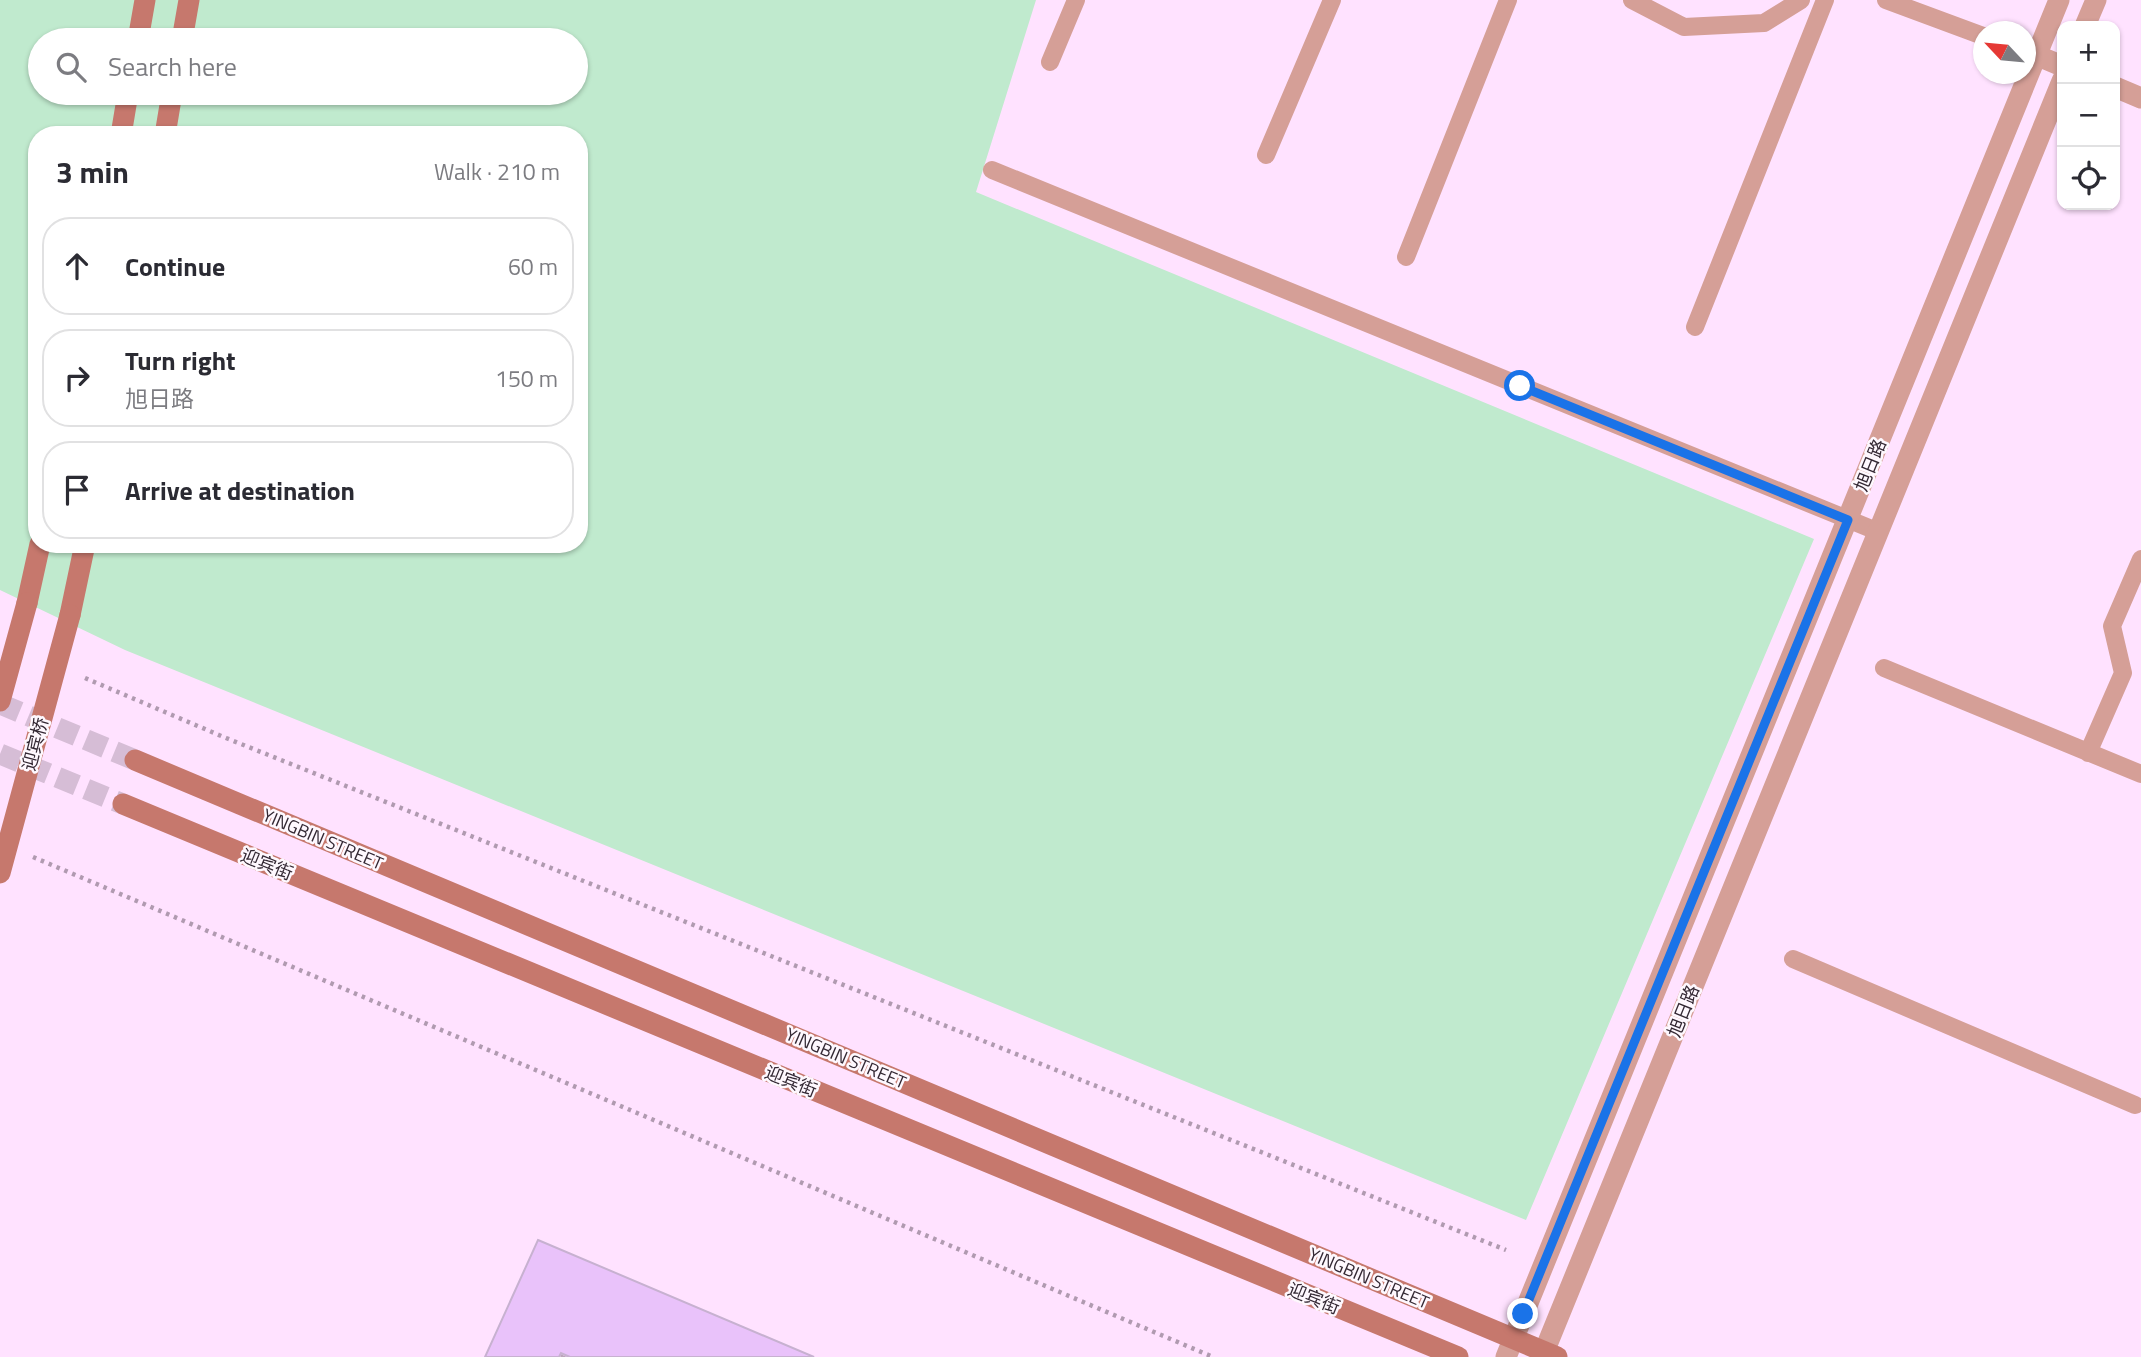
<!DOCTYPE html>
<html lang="en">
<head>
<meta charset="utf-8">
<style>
	:root { --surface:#fff; --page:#f2f2f3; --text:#2b2b33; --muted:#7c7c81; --line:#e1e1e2 }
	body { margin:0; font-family:"Titillium Web","Noto Sans SC",sans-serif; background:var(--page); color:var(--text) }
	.controls { position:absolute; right:21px; top:21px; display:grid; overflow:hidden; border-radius:14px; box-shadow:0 2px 5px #0004 }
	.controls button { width:63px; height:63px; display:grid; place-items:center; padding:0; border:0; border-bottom:2px solid var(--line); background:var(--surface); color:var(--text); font:35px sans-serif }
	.compass { position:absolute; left:1973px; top:21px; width:63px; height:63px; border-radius:50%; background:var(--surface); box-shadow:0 2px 5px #0004; rotate:296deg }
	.stop { position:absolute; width:21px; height:21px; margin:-16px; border:5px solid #1a73e8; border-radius:50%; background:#fff }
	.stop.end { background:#1a73e8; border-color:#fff; box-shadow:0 2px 7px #0008 }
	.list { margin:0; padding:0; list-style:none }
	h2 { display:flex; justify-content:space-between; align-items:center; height:91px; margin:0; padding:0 28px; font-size:30px }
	h2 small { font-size:23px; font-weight:400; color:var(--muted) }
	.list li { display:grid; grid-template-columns:46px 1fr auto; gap:21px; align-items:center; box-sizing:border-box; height:98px; margin:0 14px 14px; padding:0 14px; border:2px solid var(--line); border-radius:28px }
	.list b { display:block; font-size:26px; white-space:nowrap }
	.list p { margin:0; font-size:23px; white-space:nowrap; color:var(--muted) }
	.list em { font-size:23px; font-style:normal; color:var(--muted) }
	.icon { flex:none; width:38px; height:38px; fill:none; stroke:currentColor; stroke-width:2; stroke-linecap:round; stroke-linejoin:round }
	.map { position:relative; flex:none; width:2141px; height:1357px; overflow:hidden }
	.search { position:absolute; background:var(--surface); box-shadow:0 2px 5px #0004; left:28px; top:28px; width:560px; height:77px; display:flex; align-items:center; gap:18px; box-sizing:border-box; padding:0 24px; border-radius:38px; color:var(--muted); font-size:26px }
	.panel { position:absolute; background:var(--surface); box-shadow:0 2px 5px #0004; left:28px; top:126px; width:560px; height:427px; border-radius:28px }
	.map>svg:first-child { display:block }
</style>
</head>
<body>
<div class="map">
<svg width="2141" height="1357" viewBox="0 0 2141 1357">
	<defs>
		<filter id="shadow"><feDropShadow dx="4.5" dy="8" stdDeviation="0" flood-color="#0004"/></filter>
	</defs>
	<rect width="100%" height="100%" fill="#ffe2ff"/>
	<path fill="#c0eace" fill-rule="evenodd" d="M 0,0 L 1036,0 L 976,192 L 1814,539 L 1526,1220 L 125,650 L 0,590 ZM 40,40 L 576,40 L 576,93 L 40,93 ZM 37,135 L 579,135 L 579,544 L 37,544 Z"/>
	<path fill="#e9c2fa" stroke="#c7b1d0" stroke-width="2" filter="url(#shadow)" d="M 538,1240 L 814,1357 L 570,1357 L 561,1353 L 559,1357 L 485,1357 Z"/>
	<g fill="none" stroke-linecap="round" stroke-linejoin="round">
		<path stroke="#d6bdd6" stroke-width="21" stroke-dasharray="21 10" stroke-linecap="butt" d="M 0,704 L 135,760
			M 0,754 L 123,804"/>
		<path stroke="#b09ab0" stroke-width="4.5" stroke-dasharray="3.5 5" stroke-linecap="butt" d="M 85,678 L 226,738 L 1506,1250
			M 33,857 L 1213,1357"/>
		<path stroke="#d59f97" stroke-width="18" d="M 1632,0 L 1684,27 L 1764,23 L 1801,0
			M 1886,0 L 1983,36
			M 1050,62 L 1076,0
			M 1266,155 L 1332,0
			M 992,170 L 1879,532
			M 1406,257 L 1508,0
			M 1695,327 L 1825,0
			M 1884,668 L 2141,774
			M 2088,753 L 2123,673 L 2112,626 L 2141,559
			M 1793,959 L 2135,1105"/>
		<path stroke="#d59f97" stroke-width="21" d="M 2085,26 L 2096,0
			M 2036,55 L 2062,66
			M 2115,87 L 2141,98
			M 1506,1357 L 2059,0
			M 1542,1357 L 2062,81"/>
		<path stroke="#c6786d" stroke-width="21" d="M 138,40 L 145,0
			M 182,40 L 189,0
			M 121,135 L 128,93
			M 165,135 L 172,93
			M 27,603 L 40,544
			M 70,615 L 85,544
			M 135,760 L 1557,1357
			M 123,804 L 1458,1357"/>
		<path stroke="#c6786d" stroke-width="21" d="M 0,701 L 27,603
			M 0,873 L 70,615"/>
	</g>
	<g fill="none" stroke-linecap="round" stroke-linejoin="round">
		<path stroke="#1a73e8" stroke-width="9" d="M 1520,386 L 1848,520 L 1523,1314"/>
	</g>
	<g text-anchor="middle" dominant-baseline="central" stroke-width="5" stroke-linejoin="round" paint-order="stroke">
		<g font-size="18" fill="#332833" stroke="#fef8fe">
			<text transform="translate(1870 465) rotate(-68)">旭日路</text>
			<text transform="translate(35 744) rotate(-75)">迎宾桥</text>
			<text transform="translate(323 839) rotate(23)">YINGBIN STREET</text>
			<text transform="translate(267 864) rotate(22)">迎宾街</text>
			<text transform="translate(1683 1011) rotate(-68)">旭日路</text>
			<text transform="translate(846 1058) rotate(23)">YINGBIN STREET</text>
			<text transform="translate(791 1081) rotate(22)">迎宾街</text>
			<text transform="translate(1369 1278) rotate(23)">YINGBIN STREET</text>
			<text transform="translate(1314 1298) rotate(22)">迎宾街</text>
		</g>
	</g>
</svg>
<div class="controls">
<button>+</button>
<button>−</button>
<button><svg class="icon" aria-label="locate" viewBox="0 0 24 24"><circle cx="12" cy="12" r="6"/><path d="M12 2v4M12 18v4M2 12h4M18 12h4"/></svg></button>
</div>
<svg class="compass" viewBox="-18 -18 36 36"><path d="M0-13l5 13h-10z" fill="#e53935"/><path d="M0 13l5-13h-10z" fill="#7c7c81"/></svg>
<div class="stop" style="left:1520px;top:386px"></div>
<div class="stop end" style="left:1523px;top:1314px"></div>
<div class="search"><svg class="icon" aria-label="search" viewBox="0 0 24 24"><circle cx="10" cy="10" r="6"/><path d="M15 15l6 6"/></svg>Search here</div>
<section class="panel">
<h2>3 min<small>Walk · 210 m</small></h2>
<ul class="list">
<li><svg class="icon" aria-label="ahead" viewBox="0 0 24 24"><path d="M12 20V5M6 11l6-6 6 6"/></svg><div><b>Continue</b></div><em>60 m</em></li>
<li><svg class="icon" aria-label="right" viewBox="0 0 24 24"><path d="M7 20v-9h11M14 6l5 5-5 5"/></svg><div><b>Turn right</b><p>旭日路</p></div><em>150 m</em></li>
<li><svg class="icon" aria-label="arrive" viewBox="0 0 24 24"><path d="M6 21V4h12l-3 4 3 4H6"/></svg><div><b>Arrive at destination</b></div></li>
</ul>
</section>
</div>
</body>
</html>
